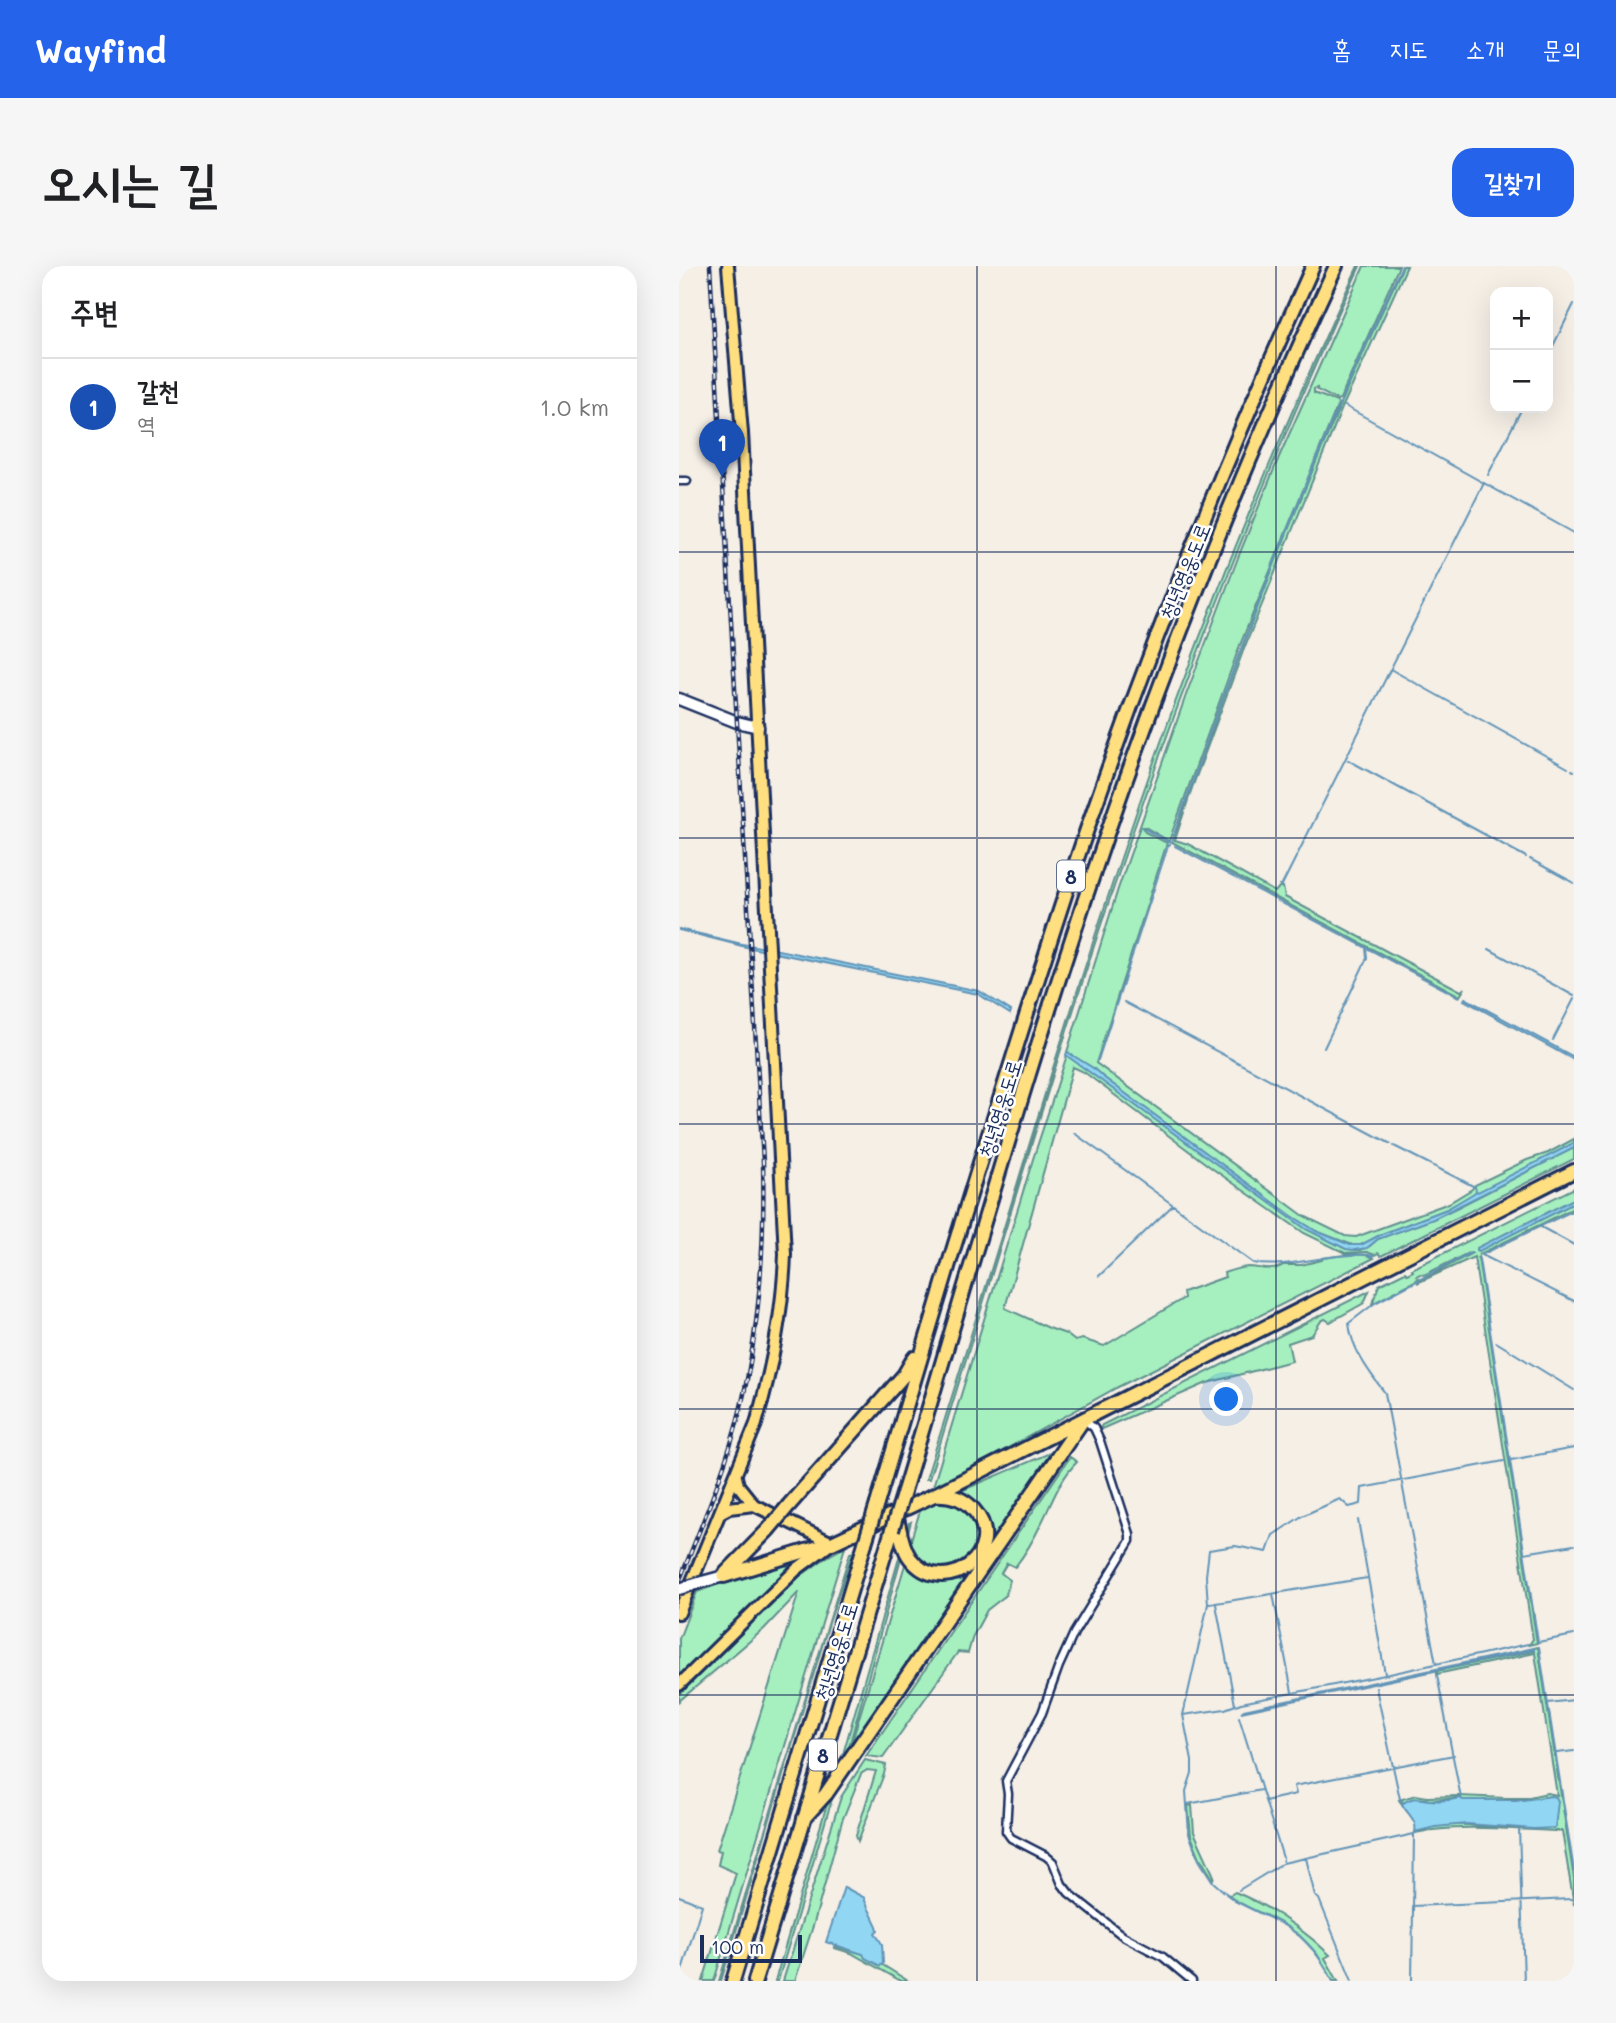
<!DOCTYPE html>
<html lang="ko">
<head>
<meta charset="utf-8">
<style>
	:root { --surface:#fff; --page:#f6f6f6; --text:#202124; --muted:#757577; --line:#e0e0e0; --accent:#2563eb }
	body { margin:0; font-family:Mali,"Poor Story",sans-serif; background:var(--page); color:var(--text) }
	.controls { position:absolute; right:21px; top:21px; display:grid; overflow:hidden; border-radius:14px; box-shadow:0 7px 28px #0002 }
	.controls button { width:63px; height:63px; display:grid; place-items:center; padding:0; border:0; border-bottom:2px solid var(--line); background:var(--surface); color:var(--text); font:35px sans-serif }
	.scale { position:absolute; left:21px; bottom:18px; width:102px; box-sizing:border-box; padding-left:7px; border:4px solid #1b2f5e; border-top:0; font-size:19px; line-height:24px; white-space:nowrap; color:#1b2f5e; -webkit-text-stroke:5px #fff; paint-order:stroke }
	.you { position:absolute; left:548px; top:1134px; width:24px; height:24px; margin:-18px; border:5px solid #fff; border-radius:50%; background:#1a73e8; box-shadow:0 0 0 10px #1a73e833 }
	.badge { display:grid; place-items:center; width:46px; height:46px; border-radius:50%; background:var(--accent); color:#fff; font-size:23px; font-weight:700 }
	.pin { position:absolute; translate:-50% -58px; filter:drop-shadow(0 2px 4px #0008) }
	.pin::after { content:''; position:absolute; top:37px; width:24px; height:21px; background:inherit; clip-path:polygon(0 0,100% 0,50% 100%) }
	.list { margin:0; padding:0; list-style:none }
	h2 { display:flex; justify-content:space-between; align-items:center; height:91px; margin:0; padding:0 28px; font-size:30px }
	h2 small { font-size:23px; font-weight:400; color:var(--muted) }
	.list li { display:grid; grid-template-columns:46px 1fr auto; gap:21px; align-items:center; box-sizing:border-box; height:98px; padding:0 28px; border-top:2px solid var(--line) }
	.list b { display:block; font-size:26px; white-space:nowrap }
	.list p { margin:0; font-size:23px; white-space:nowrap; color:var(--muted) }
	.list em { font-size:23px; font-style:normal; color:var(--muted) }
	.map { position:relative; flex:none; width:895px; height:1715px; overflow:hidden; border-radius:21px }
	header { display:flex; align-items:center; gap:42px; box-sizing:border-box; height:98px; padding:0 35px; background:var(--accent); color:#fff }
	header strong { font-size:33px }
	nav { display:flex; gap:38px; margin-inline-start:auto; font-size:24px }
	.intro { display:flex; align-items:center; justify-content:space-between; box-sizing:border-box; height:168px; padding:0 42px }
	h1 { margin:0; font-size:49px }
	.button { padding:18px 32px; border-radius:21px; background:var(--accent); color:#fff; font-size:24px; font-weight:700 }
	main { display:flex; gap:42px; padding:0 42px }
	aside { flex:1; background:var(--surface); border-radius:21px; box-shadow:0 7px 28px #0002 }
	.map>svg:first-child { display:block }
</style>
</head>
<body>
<header>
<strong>Wayfind</strong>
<nav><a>홈</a><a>지도</a><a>소개</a><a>문의</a></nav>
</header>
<div class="intro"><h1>오시는 길</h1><a class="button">길찾기</a></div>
<main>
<aside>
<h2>주변<small></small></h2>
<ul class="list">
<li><span class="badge" style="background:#1a4fb4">1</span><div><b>갈천</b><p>역</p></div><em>1.0 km</em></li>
</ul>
</aside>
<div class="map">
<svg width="895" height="1715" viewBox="0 0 895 1715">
	<rect width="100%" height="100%" fill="#f5efe6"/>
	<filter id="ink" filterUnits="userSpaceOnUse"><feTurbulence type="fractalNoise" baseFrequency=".0143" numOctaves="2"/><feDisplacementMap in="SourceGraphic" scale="14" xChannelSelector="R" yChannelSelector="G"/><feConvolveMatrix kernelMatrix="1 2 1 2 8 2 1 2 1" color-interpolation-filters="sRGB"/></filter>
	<g filter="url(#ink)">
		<path fill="#a6f0bf" stroke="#60908e" stroke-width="2" d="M 679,0 L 681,0 C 583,211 499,429 425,650 C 363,836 309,1025 250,1213 L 247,1213 C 314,1003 374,792 445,583 C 511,384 590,190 679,0 Z
			M 685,0 L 720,0 L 661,133 L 658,134 L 638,124 L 638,122 L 635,123 L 635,127 L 658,136 L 659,138 L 561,379 L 490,575 L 466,561 L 463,561 L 466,566 L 488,577 L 417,797 L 625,950 L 666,970 L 677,971 L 770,937 L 793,923 L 796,919 L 848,894 L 869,887 L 895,873 L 895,877 L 768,943 L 703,968 L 682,979 L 676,980 L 637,965 L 613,950 L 424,811 L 414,802 L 388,786 L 439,623 L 507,429 L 560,289 L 600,191 Z
			M 724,0 L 728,0 L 663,142 L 566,380 L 513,522 L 496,574 L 509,578 L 596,626 L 601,620 L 604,621 L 606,631 L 782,725 L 786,722 L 781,730 L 493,576 C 560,381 636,187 724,0 Z
			M 388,789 L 627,963 L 667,983 L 681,984 L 691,980 L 699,973 L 754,953 L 779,941 L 895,882 L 895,893 L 702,990 L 699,987 L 696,989 L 688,986 L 666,987 L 625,967 L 534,903 L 405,806 L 394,801 L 326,1042 L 370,1062 L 387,1068 L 396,1075 L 403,1073 L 425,1080 L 505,1032 L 504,1026 L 546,1011 L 545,1007 C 553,1004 560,1002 569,1001 C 582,1001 593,1007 604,999 L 622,999 L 643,994 L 643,992 C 657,990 685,985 695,992 L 437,1122 L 253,1224 L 354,893 Z
			M 895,922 L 895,933 L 798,982 L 798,984 L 800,985 L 895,937 L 895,942 L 801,988 L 799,992 L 858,1377 L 850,1379 L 854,1373 L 795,991 L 738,1017 L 793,987 L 791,986 L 745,1009 L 741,1008 L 737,1010 L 740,1012 L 736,1015 L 693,1038 L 700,1019 L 726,1006 L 728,1008 L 734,1005 L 733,1003 Z
			M 690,1025 L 685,1037 L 651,1056 L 646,1053 L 642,1055 L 633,1069 L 609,1077 L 613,1095 L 528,1117 L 420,1164 L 423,1159 Z
			M 378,1184 L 311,1285 C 317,1258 305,1239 282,1225 Z
			M 391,1191 L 398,1196 C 380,1214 373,1237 362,1258 C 355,1273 346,1288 336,1301 L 328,1297 L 322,1307 L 331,1314 L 326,1330 L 308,1344 L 294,1370 L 289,1387 L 279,1386 L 204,1492 L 187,1490 Z
			M 265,1235 C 286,1234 291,1245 301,1261 L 298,1288 L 269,1306 C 249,1299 240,1298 231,1277 L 241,1245 L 250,1239 Z
			M 232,1256 L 163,1506 L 158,1509 L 230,1257 Z
			M 166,1281 L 35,1715 L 24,1715 L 57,1607 L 39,1599 L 42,1585 L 38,1584 L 120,1326 L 85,1363 L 0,1435 L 0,1429 L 120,1311 L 148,1291 Z
			M 174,1286 L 150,1357 L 42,1715 L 40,1715 L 171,1287 Z
			M 228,1292 C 253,1311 262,1323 293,1307 L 168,1492 Z
			M 108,1299 L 110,1304 L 0,1416 L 0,1373 L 18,1326 L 45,1316 Z
			M 859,1381 L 895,1613 L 895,1639 L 883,1565 C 833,1564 785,1557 736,1567 C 751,1559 780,1557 799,1560 L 876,1562 C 877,1550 879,1541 873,1530 L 844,1534 L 784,1534 L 781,1532 L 750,1534 C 743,1531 729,1533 723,1538 L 720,1534 L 737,1529 L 748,1531 L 780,1530 L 827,1532 L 846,1532 L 868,1527 L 878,1529 L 856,1387 L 758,1408 L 758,1405 L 855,1385 L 855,1382 Z
			M 186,1494 L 207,1499 L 205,1508 L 179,1575 L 177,1570 L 179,1563 L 197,1505 L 188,1504 L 182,1508 L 163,1555 L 135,1657 L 116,1715 L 104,1715 L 162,1531 Z
			M 153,1533 L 99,1715 L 96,1715 L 148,1538 Z
			M 513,1539 L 515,1566 L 535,1610 L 534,1613 L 521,1592 L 512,1570 L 509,1540 Z
			M 556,1626 C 592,1641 623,1662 651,1689 L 646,1692 L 659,1715 L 654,1715 C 638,1684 622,1666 590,1651 C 575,1644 560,1638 547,1628 L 551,1629 Z
			M 156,1680 L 184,1688 L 201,1700 L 202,1698 L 229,1715 L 222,1715 L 172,1687 L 155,1682 Z"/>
		<path fill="#91d7f3" stroke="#6294b7" stroke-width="2" d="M 0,663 L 63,678 L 99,684 L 300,725 L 332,745 L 331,748 L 299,728 L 67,681 L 0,664 Z
			M 786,732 L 895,791 L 895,794 L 785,734 Z
			M 388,786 L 414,802 L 424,811 L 613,950 L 637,965 L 671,979 L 682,979 L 703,968 L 768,943 L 795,927 L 797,925 L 799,926 L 895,877 L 895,882 L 754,953 L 699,973 L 688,982 L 675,984 L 667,983 L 627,963 L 387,789 Z
			M 895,933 L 895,937 L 800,985 L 798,984 L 798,982 Z
			M 855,1382 L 855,1384 L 562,1446 L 565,1444 Z
			M 873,1530 L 877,1531 L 879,1535 L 876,1562 L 855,1563 L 788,1558 L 756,1561 L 736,1566 C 739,1554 727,1547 723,1538 C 736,1529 738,1533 751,1534 C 760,1535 773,1534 781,1532 L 784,1534 L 844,1534 Z
			M 165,1621 L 186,1632 L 186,1635 L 198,1660 L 199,1664 L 196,1667 L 203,1678 L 204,1697 L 201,1700 L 186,1692 L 184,1688 L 147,1676 Z"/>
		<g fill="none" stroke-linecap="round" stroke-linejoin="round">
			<path stroke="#6294b7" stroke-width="2" d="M 869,90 L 895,38
				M 666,140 L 895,267
				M 809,209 L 843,142
				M 713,404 L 889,502
				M 669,494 L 847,591
				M 893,504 L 895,505
				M 464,562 L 490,576
				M 496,580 L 780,731
				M 851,593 L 895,617
				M 602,621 L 805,217
				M 810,683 L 895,730
				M 445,736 L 712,878
				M 874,774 L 895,733
				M 645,782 L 688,692 L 687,682
				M 419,794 L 489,580 L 492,577 C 560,381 634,187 723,0
				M 395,867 L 574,997 C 604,1003 641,990 673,989 C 681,989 686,987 694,990
				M 715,880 L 796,921 L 797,924
				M 862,961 L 895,979
				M 804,988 L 895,944
				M 803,989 L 895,1035
				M 800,993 L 859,1376 L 895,1369
				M 420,1010 L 494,939
				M 817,1076 L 895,1124
				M 832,1194 L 895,1182
				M 679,1254 L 706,1408
				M 845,1287 L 895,1279
				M 594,1328 L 613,1426
				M 530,1338 C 583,1330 636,1320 689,1312
				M 537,1338 L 556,1439
				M 860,1381 L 895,1605
				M 757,1398 L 706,1127 C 691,1107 672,1083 670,1057 L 696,1037 L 793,986
				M 758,1409 L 782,1532
				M 697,1422 L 721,1533 L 724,1536
				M 869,1437 L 895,1434
				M 504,1449 L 546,1443 L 562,1437 L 706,1409 L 849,1378
				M 560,1451 L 604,1592 L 604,1597
				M 878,1487 L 895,1485
				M 586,1535 L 617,1528 L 615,1520 L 775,1489
				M 509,1538 L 582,1524
				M 840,1562 L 845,1715
				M 627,1592 L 636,1630 L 640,1633 L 673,1715
				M 560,1624 L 604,1597 L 735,1568 L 740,1565
				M 0,1630 L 23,1639 L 0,1714
				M 733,1640 L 892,1633
				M 654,1715 L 638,1688 L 620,1669 L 605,1659 L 556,1635 L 534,1616 L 520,1594 L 510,1568 L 507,1525 L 513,1507 L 513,1495 L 504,1449 L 529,1338 L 527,1310 L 530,1284 L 556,1280 L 588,1286 L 594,1269 L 623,1250 L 661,1233 L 670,1241 L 682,1238 L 683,1222 L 825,1195
				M 733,1715 L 735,1569"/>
			<g stroke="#1b2f5e" stroke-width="11">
				<path id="street" d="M 0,215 L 8,215
					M 404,1153 L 415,1162 L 421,1175 L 451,1268 L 451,1275 L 395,1367 L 380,1400 L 363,1447 L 327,1515 L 329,1528 L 327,1565 L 332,1572 L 367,1590 L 374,1596 L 383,1618 L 390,1627 L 444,1670 L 484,1691 L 513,1715"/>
			</g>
			<g stroke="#1b2f5e" stroke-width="15">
				<path id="secondary" d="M 0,433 L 58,456 L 79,461
					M 23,1316 L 45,1310"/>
			</g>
			<g stroke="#1b2f5e" stroke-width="16">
				<path id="primary" d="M 41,1247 L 50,1242 L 75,1239
					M 0,1347 L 77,1158 C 93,1102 104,1047 106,988 L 63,167 L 49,0
					M 0,1419 L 118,1303 L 153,1277 L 75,1239 L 59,1219 L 57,1211"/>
			</g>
			<g stroke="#1b2f5e" stroke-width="18">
				<path id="highway" d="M 225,1225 C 294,995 359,765 438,539 C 502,356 575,175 657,0
					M 198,1238 C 234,1115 271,993 309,871 C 345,758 379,644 419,532 C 482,351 555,174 634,0
					M 110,1239 L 225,1109 L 235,1092
					M 218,1252 C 221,1265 223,1281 231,1292 C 264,1336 332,1285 294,1243 C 284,1232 271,1228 255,1229
					M 47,1307 L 89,1264
					M 45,1310 L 153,1277 L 255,1229 L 895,905
					M 125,1552 L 147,1528 L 404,1154
					M 54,1715 L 186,1277
					M 76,1715 L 213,1264"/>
			</g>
			<use href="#street" stroke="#fff" stroke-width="6"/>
			<use href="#secondary" stroke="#fff" stroke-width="10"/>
			<use href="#primary" stroke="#ffdf80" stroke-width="10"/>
			<use href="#highway" stroke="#ffdf80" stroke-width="12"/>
			<g stroke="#1b2f5e" stroke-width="4.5">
				<path id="rail" d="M 0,1316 C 22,1260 47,1203 61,1145 C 81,1063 86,981 84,896 L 31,0"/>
			</g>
			<use href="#rail" stroke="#fff" stroke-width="2" stroke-dasharray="5" stroke-linecap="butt"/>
			<g stroke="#1b2f5e" stroke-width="15" stroke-linecap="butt">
				<path id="secondary-bridge" d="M 0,1323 L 23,1316"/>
			</g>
			<g stroke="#1b2f5e" stroke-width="18" stroke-linecap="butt">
				<path id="highway-bridge" d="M 89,1264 L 110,1239
					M 213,1264 L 225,1225
					M 186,1277 L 198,1238"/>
			</g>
			<use href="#secondary-bridge" stroke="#fff" stroke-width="10"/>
			<use href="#highway-bridge" stroke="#ffdf80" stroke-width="12"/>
		</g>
	</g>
	<path fill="none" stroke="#1b2f5e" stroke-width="2" stroke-opacity="0.55" d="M 298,0 L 298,1715M 597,0 L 597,1715M 0,286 L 895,286M 0,572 L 895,572M 0,858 L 895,858M 0,1143 L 895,1143M 0,1429 L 895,1429"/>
	<g text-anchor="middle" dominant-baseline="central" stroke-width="5" stroke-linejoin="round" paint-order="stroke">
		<g fill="#fff" stroke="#5f6d8e" stroke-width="2">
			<rect x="378" y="594.5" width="28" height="31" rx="5"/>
			<rect x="130" y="1473.5" width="28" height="31" rx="5"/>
		</g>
		<g font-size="19" font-weight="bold" fill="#1b2f5e">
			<text x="392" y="610">8</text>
			<text x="144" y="1489">8</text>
		</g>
		<g font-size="21" fill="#1b2f5e" stroke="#fff">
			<text transform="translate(505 305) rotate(-68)">청년영웅도로</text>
			<text transform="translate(320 842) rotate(-73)">청년영웅도로</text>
			<text transform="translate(156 1385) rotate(-73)">청년영웅도로</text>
		</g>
	</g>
</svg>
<div class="controls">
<button>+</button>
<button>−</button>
</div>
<div class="scale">100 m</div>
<div class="you"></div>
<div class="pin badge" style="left:43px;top:211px;background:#1a4fb4">1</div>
</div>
</main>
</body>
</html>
